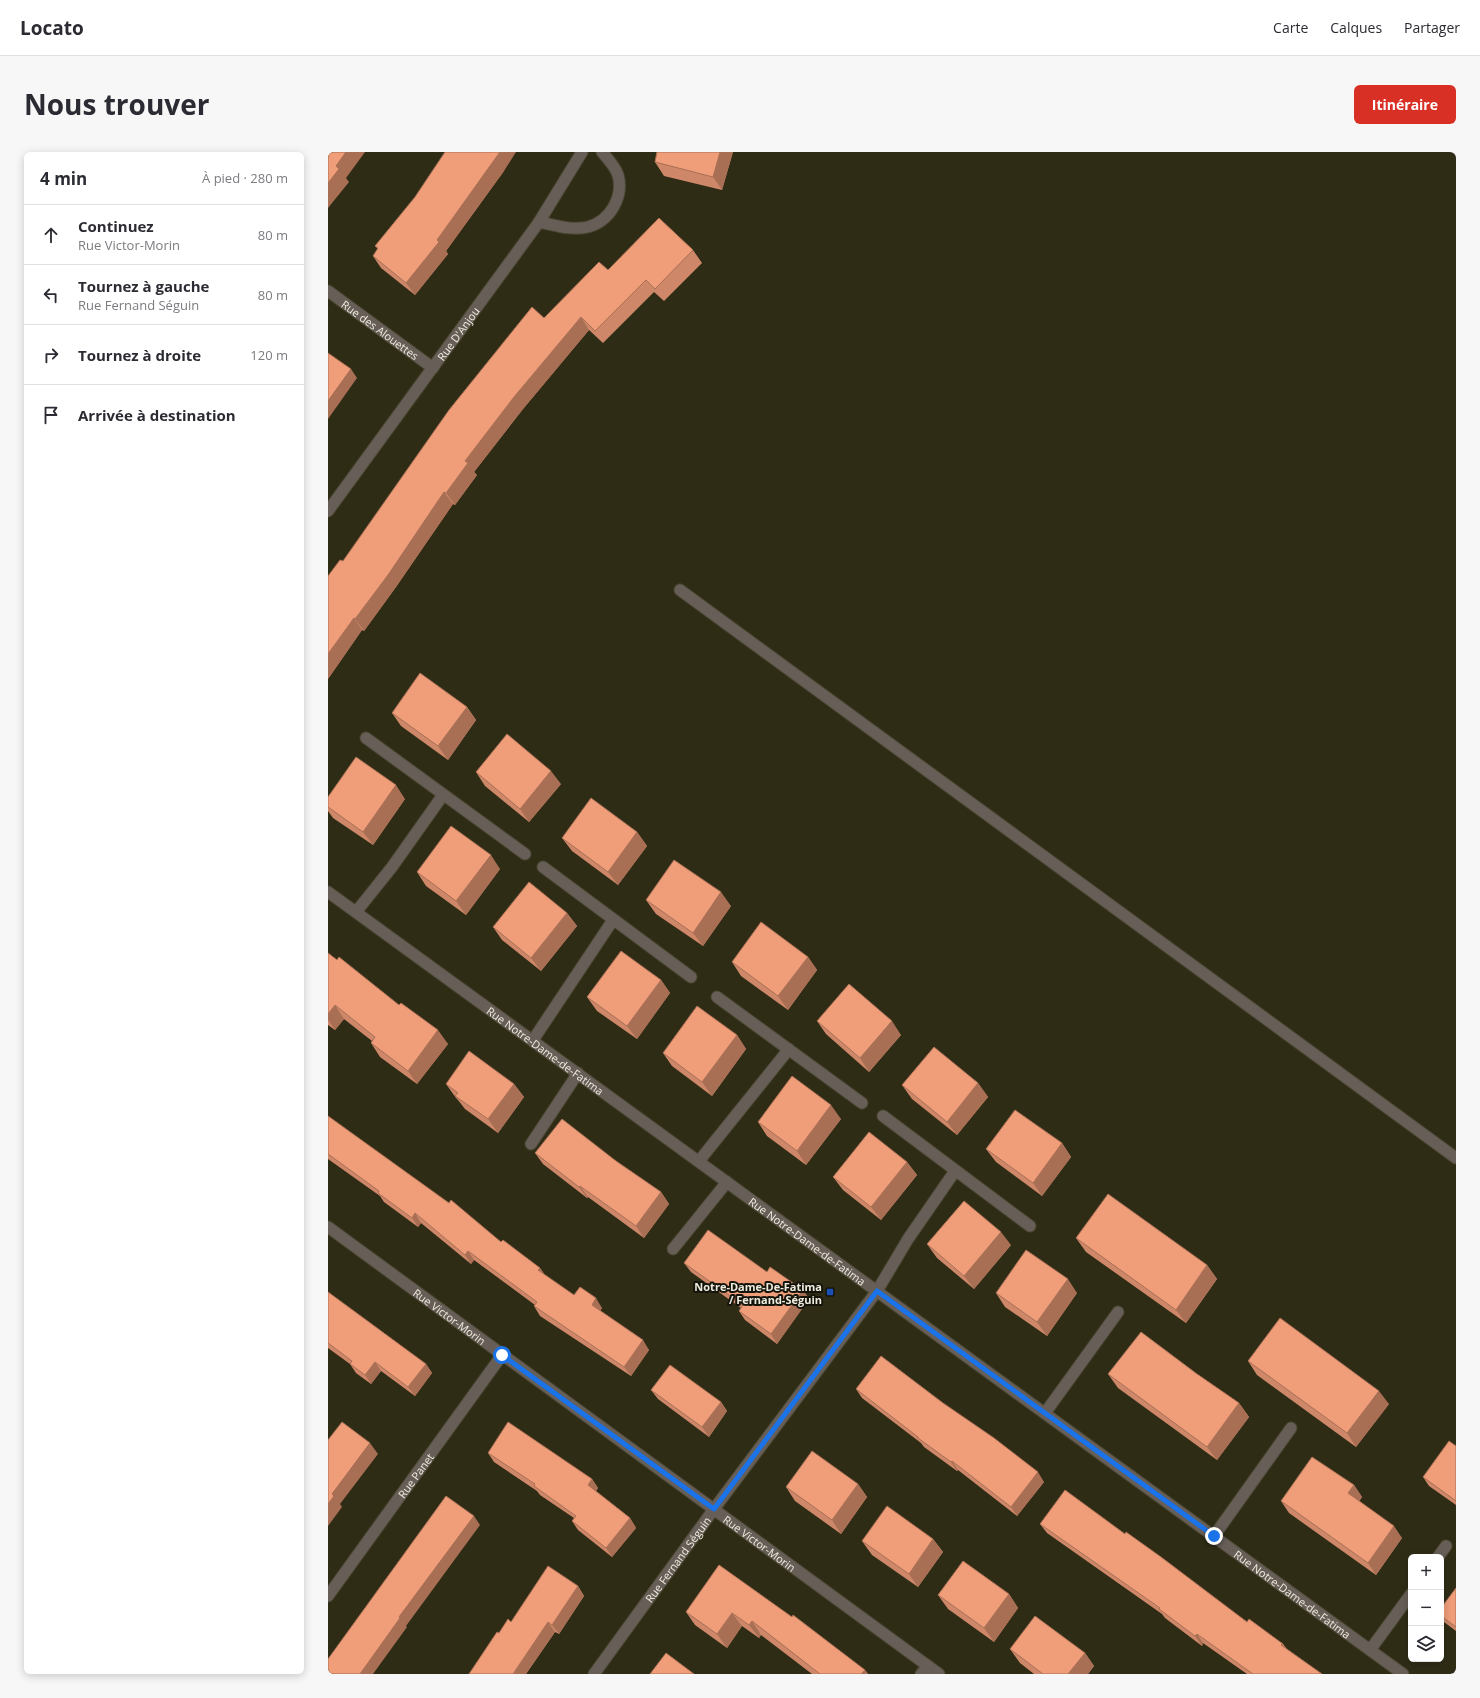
<!DOCTYPE html>
<html lang="fr">
<head>
<meta charset="utf-8">
<style>
	:root { --surface:#fff; --page:#f7f7f7; --text:#2b2b33; --muted:#7c7c81; --line:#e1e1e2; --accent:#d93025 }
	body { margin:0; font-family:"Open Sans",sans-serif; background:var(--page); color:var(--text) }
	.controls { position:absolute; right:12px; bottom:12px; display:grid; overflow:hidden; border-radius:6px; box-shadow:0 2px 10px #0003 }
	.controls button { width:36px; height:36px; display:grid; place-items:center; padding:0; border:0; border-bottom:1px solid var(--line); background:var(--surface); color:var(--text); font:20px sans-serif }
	.stop { position:absolute; width:12px; height:12px; margin:-9px; border:3px solid #1a73e8; border-radius:50%; background:#fff }
	.stop.end { background:#1a73e8; border-color:#fff; box-shadow:0 1px 4px #0008 }
	.list { margin:0; padding:0; list-style:none }
	h2 { display:flex; justify-content:space-between; align-items:center; height:52px; margin:0; padding:0 16px; font-size:17px }
	h2 small { font-size:13px; font-weight:400; color:var(--muted) }
	.list li { display:grid; grid-template-columns:26px 1fr auto; gap:12px; align-items:center; box-sizing:border-box; height:60px; padding:0 16px; border-top:1px solid var(--line) }
	.list b { display:block; font-size:15px; white-space:nowrap }
	.list p { margin:0; font-size:13px; white-space:nowrap; color:var(--muted) }
	.list em { font-size:13px; font-style:normal; color:var(--muted) }
	.icon { flex:none; width:22px; height:22px; fill:none; stroke:currentColor; stroke-width:2; stroke-linecap:round; stroke-linejoin:round }
	.map { position:relative; flex:none; width:1128px; height:1522px; overflow:hidden; border-radius:6px }
	header { display:flex; align-items:center; gap:24px; box-sizing:border-box; height:56px; padding:0 20px; background:var(--surface); border-bottom:1px solid var(--line) }
	header strong { font-size:19px }
	nav { display:flex; gap:22px; margin-inline-start:auto; font-size:14px }
	.intro { display:flex; align-items:center; justify-content:space-between; box-sizing:border-box; height:96px; padding:0 24px }
	h1 { margin:0; font-size:28px }
	.button { padding:10px 18px; border-radius:6px; background:var(--accent); color:#fff; font-size:14px; font-weight:700 }
	main { display:flex; gap:24px; padding:0 24px }
	aside { flex:1; background:var(--surface); border-radius:6px; box-shadow:0 2px 10px #0003 }
	.map>svg:first-child { display:block }
</style>
</head>
<body>
<header>
<strong>Locato</strong>
<nav><a>Carte</a><a>Calques</a><a>Partager</a></nav>
</header>
<div class="intro"><h1>Nous trouver</h1><a class="button">Itinéraire</a></div>
<main>
<aside>
<h2>4 min<small>À pied · 280 m</small></h2>
<ul class="list">
<li><svg class="icon" aria-label="ahead" viewBox="0 0 24 24"><path d="M12 20V5M6 11l6-6 6 6"/></svg><div><b>Continuez</b><p>Rue Victor-Morin</p></div><em>80 m</em></li>
<li><svg class="icon" aria-label="left" viewBox="0 0 24 24"><path d="M17 20v-9H6M10 6l-5 5 5 5"/></svg><div><b>Tournez à gauche</b><p>Rue Fernand Séguin</p></div><em>80 m</em></li>
<li><svg class="icon" aria-label="right" viewBox="0 0 24 24"><path d="M7 20v-9h11M14 6l5 5-5 5"/></svg><div><b>Tournez à droite</b></div><em>120 m</em></li>
<li><svg class="icon" aria-label="arrive" viewBox="0 0 24 24"><path d="M6 21V4h12l-3 4 3 4H6"/></svg><div><b>Arrivée à destination</b></div></li>
</ul>
</aside>
<div class="map">
<svg width="1128" height="1522" viewBox="0 0 1128 1522">
	<rect width="100%" height="100%" fill="#2f2c16"/>
	<g fill="none" stroke-linecap="round" stroke-linejoin="round">
		<g stroke="#4a4732" stroke-width="13">
			<path id="service" d="M 352,438 L 1128,1006
				M 38,586 L 197,702
				M 215,715 L 363,825
				M 28,760 L 64,715 L 115,643
				M 389,845 L 534,951
				M 205,888 L 285,768
				M 555,964 L 702,1074
				M 203,992 L 250,921
				M 371,1009 L 461,897
				M 345,1097 L 399,1030
				M 549,1139 L 580,1087 L 627,1019
				M 717,1261 L 790,1160
				M 886,1384 L 963,1276
				M 1110,1405 L 1118,1394
				M 1042,1498 L 1083,1442"/>
		</g>
		<g stroke="#4a4732" stroke-width="13">
			<g id="minor">
				<path d="M 211,70 C 227,73 244,79 260,75 C 282,69 296,45 290,23 C 287,14 280,7 274,0"/>
				<path id="s1" d="M 0,139 L 105,216"/>
				<path id="s2" d="M 0,359 L 211,70 L 254,0"/>
				<path id="s3" d="M 0,740 L 1075,1522"/>
				<path id="s4" d="M 0,1075 L 611,1522"/>
				<path id="s5" d="M 0,1444 L 174,1203"/>
				<path id="s6" d="M 266,1522 L 386,1357 L 549,1139"/>
				<path d="M 593,1522 L 600,1514"/>
			</g>
		</g>
		<use href="#service" stroke="#685e58" stroke-width="11"/>
		<use href="#minor" stroke="#685e58" stroke-width="11"/>
	</g>
	<path fill="#ce8869" d="M 329,0 L 405,0 L 394,38 L 336,24 L 327,10 Z
		M 176,19 L 118,99 L 120,102 L 87,143 L 53,116 L 45,104 L 50,97 L 47,94 Z
		M 365,98 L 374,111 L 336,149 L 326,140 L 275,191 L 261,178 L 195,257 L 146,320 L 149,323 L 127,353 L 125,352 L 68,435 L 36,479 L 34,478 L 0,527 L 15,409 L 216,166 L 280,118 Z
		M 139,555 L 148,568 L 120,608 L 73,574 L 64,561 Z
		M 148,620 L 233,632 L 201,670 L 157,634 Z
		M 0,645 L 77,647 L 45,693 L 5,666 L 0,659 Z
		M 309,680 L 319,694 L 290,733 L 244,699 L 234,686 Z
		M 172,717 L 138,763 L 98,734 L 89,720 Z
		M 318,748 L 403,754 L 375,794 L 328,762 Z
		M 239,761 L 249,774 L 213,819 L 174,788 L 165,775 Z
		M 0,801 L 120,892 L 89,932 L 52,905 L 43,891 L 44,889 L 16,867 L 7,878 L 0,873 Z
		M 480,805 L 489,818 L 460,858 L 413,824 L 404,810 Z
		M 333,828 L 342,841 L 309,887 L 269,859 L 259,845 Z
		M 489,869 L 573,883 L 541,920 L 498,882 Z
		M 409,883 L 418,897 L 384,944 L 344,914 L 335,901 Z
		M 650,931 L 660,945 L 629,983 L 584,947 L 574,933 Z
		M 118,932 L 186,932 L 196,945 L 170,981 L 137,957 L 130,948 L 128,946 Z
		M 0,964 L 173,1090 L 212,1116 L 217,1123 L 246,1143 L 274,1156 L 272,1159 L 321,1198 L 303,1224 L 212,1164 L 206,1154 L 207,1153 L 146,1108 L 143,1112 L 93,1071 L 90,1075 L 56,1050 L 52,1044 L 0,1007 Z
		M 513,967 L 478,1013 L 439,984 L 430,970 Z
		M 734,991 L 743,1005 L 714,1044 L 668,1010 L 658,997 Z
		M 207,1001 L 288,1009 L 333,1040 L 341,1052 L 316,1086 L 260,1045 L 259,1046 L 215,1012 Z
		M 579,1010 L 589,1023 L 553,1068 L 515,1038 L 505,1025 Z
		M 748,1086 L 879,1113 L 889,1127 L 858,1171 L 758,1100 Z
		M 599,1092 L 683,1093 L 646,1137 L 609,1106 Z
		M 356,1111 L 439,1120 L 475,1138 L 481,1147 L 449,1192 L 417,1168 L 411,1159 L 413,1156 L 363,1120 Z
		M 0,1140 L 98,1212 L 104,1221 L 87,1244 L 53,1219 L 43,1232 L 28,1221 L 22,1212 L 0,1196 Z
		M 668,1141 L 749,1141 L 719,1184 L 677,1155 Z
		M 920,1209 L 1061,1252 L 1028,1295 L 929,1223 Z
		M 780,1222 L 869,1222 L 911,1251 L 921,1265 L 889,1308 L 790,1236 Z
		M 528,1237 L 716,1330 L 689,1364 L 630,1318 L 629,1319 L 596,1295 L 593,1291 L 534,1246 Z
		M 323,1238 L 393,1250 L 399,1259 L 381,1285 L 330,1247 Z
		M 1128,1294 L 1128,1353 L 1101,1334 L 1095,1325 Z
		M 160,1301 L 264,1327 L 270,1336 L 268,1339 L 302,1366 L 308,1376 L 284,1405 L 250,1378 L 244,1369 L 246,1366 L 212,1343 L 209,1339 L 166,1310 Z
		M 530,1332 L 539,1345 L 513,1382 L 467,1349 L 458,1335 Z
		M 1026,1333 L 1034,1345 L 1031,1349 L 1074,1386 L 1048,1423 L 961,1361 L 953,1349 Z
		M 712,1372 L 797,1382 L 919,1470 L 955,1492 L 959,1497 L 994,1522 L 919,1522 L 875,1491 L 874,1494 L 837,1466 L 834,1462 L 719,1381 Z
		M 605,1387 L 615,1400 L 590,1435 L 544,1403 L 534,1389 Z
		M 391,1413 L 537,1518 L 540,1522 L 484,1522 L 433,1483 L 431,1486 L 414,1474 L 399,1496 L 367,1473 L 358,1460 Z
		M 250,1434 L 256,1444 L 231,1482 L 227,1480 L 198,1522 L 141,1522 L 171,1481 L 183,1470 Z
		M 1128,1436 L 1128,1479 L 1116,1470 L 1113,1467 L 1113,1456 Z
		M 681,1442 L 690,1456 L 666,1490 L 620,1457 L 610,1443 Z
		M 682,1497 L 757,1501 L 766,1514 L 760,1522 L 706,1522 L 692,1511 Z"/>
	<path fill="#a86f55" d="M 18,0 L 37,0 L 18,26 L 21,30 L 0,56 L 0,31 L 8,14 Z
		M 172,0 L 188,0 L 176,19 L 118,99 L 120,102 L 87,143 L 78,131 Z
		M 392,0 L 405,0 L 394,38 L 385,25 Z
		M 253,165 L 261,178 L 195,257 L 146,320 L 149,323 L 127,353 L 118,341 L 137,309 L 186,245 Z
		M 23,217 L 29,226 L 0,267 L 0,249 Z
		M 116,340 L 125,352 L 68,435 L 36,479 L 27,467 Z
		M 26,466 L 34,478 L 0,527 L 0,502 Z
		M 139,555 L 148,568 L 120,608 L 110,594 Z
		M 223,619 L 233,632 L 201,670 L 192,657 Z
		M 68,633 L 77,647 L 45,693 L 35,680 Z
		M 309,680 L 319,694 L 290,733 L 280,720 Z
		M 163,703 L 172,717 L 138,763 L 128,749 Z
		M 393,740 L 403,754 L 375,794 L 365,781 Z
		M 239,761 L 249,774 L 213,819 L 203,806 Z
		M 480,805 L 489,818 L 460,858 L 450,844 Z
		M 333,828 L 342,841 L 309,887 L 299,874 Z
		M 7,853 L 16,867 L 7,878 L 0,868 L 0,862 Z
		M 564,869 L 573,883 L 541,920 L 532,906 Z
		M 110,878 L 120,892 L 89,932 L 80,919 Z
		M 409,883 L 418,897 L 384,944 L 374,930 Z
		M 650,931 L 660,945 L 629,983 L 619,970 Z
		M 186,932 L 196,945 L 170,981 L 160,967 Z
		M 503,953 L 513,967 L 478,1013 L 469,999 Z
		M 734,991 L 743,1005 L 714,1044 L 705,1031 Z
		M 579,1010 L 589,1023 L 553,1068 L 543,1055 Z
		M 252,1034 L 260,1045 L 259,1046 L 251,1035 Z
		M 333,1040 L 341,1052 L 316,1086 L 308,1074 Z
		M 87,1061 L 93,1071 L 90,1075 L 84,1066 Z
		M 673,1080 L 683,1093 L 646,1137 L 636,1124 Z
		M 140,1099 L 146,1108 L 143,1112 L 137,1103 Z
		M 879,1113 L 889,1127 L 858,1171 L 848,1158 Z
		M 212,1116 L 218,1125 L 210,1118 Z
		M 740,1127 L 749,1141 L 719,1184 L 709,1170 Z
		M 475,1138 L 481,1147 L 449,1192 L 443,1182 Z
		M 268,1146 L 274,1156 L 270,1162 L 264,1153 Z
		M 315,1188 L 321,1198 L 303,1224 L 296,1215 Z
		M 47,1210 L 53,1219 L 43,1232 L 37,1223 Z
		M 98,1212 L 104,1221 L 87,1244 L 80,1235 Z
		M 1051,1239 L 1061,1252 L 1028,1295 L 1019,1281 Z
		M 393,1250 L 399,1259 L 381,1285 L 374,1275 Z
		M 911,1251 L 921,1265 L 889,1308 L 879,1295 Z
		M 42,1291 L 50,1302 L 12,1352 L 14,1355 L 0,1374 L 0,1352 L 4,1342 Z
		M 624,1309 L 630,1318 L 629,1319 L 623,1310 Z
		M 710,1320 L 716,1330 L 689,1364 L 683,1355 Z
		M 264,1327 L 270,1336 L 266,1342 L 260,1333 Z
		M 530,1332 L 539,1345 L 513,1382 L 504,1368 Z
		M 1026,1333 L 1034,1345 L 1029,1353 L 1020,1341 Z
		M 146,1364 L 152,1373 L 78,1474 L 79,1475 L 45,1522 L 32,1522 L 71,1465 Z
		M 302,1366 L 308,1376 L 284,1405 L 278,1396 Z
		M 1066,1374 L 1074,1386 L 1048,1423 L 1040,1411 Z
		M 605,1387 L 615,1400 L 590,1435 L 581,1422 Z
		M 250,1434 L 256,1444 L 231,1482 L 224,1473 Z
		M 681,1442 L 690,1456 L 666,1490 L 656,1476 Z
		M 404,1461 L 414,1474 L 399,1496 L 389,1482 Z
		M 424,1469 L 433,1483 L 431,1486 L 421,1473 Z
		M 220,1470 L 227,1480 L 198,1522 L 185,1522 Z
		M 869,1482 L 875,1491 L 874,1494 L 867,1484 Z
		M 757,1501 L 766,1514 L 760,1522 L 740,1522 Z
		M 537,1518 L 540,1522 L 533,1522 Z"/>
	<path fill="#f09e7a" stroke="#a86f55" d="M 0,0 L 18,0 L 8,14 L 11,17 L 0,31 Z
		M 117,0 L 172,0 L 167,7 L 109,88 L 111,90 L 78,131 L 45,104 L 50,96 L 47,94 L 87,45 Z
		M 329,0 L 392,0 L 385,25 L 327,10 Z
		M 331,66 L 365,98 L 327,137 L 318,128 L 267,179 L 253,165 L 186,245 L 137,309 L 140,311 L 118,341 L 116,340 L 60,423 L 27,467 L 26,466 L 0,502 L 0,424 L 12,408 L 15,409 L 121,258 L 204,155 L 216,166 L 271,110 L 280,118 Z
		M 0,201 L 23,217 L 0,249 Z
		M 92,521 L 139,555 L 110,594 L 64,561 Z
		M 179,582 L 223,619 L 192,657 L 148,620 Z
		M 28,605 L 68,633 L 35,680 L 0,655 L 0,645 Z
		M 263,646 L 309,680 L 280,720 L 234,686 Z
		M 123,674 L 163,703 L 128,749 L 89,720 Z
		M 346,708 L 393,740 L 365,781 L 318,748 Z
		M 201,730 L 239,761 L 203,806 L 165,775 Z
		M 433,770 L 480,805 L 450,844 L 404,810 Z
		M 293,799 L 333,828 L 299,874 L 259,845 Z
		M 0,801 L 9,808 L 11,805 L 71,853 L 73,851 L 110,878 L 80,919 L 43,891 L 47,885 L 7,853 L 0,862 Z
		M 521,832 L 564,869 L 532,906 L 489,869 Z
		M 369,854 L 409,883 L 374,930 L 335,901 Z
		M 606,895 L 650,931 L 619,970 L 574,933 Z
		M 141,899 L 186,932 L 160,967 L 127,944 L 130,941 L 118,932 Z
		M 464,924 L 503,953 L 469,999 L 430,970 Z
		M 687,958 L 734,991 L 705,1031 L 658,997 Z
		M 0,964 L 121,1051 L 123,1048 L 173,1090 L 175,1088 L 212,1116 L 210,1118 L 246,1143 L 252,1135 L 268,1146 L 264,1153 L 315,1188 L 296,1215 L 206,1154 L 209,1150 L 140,1099 L 137,1103 L 87,1061 L 84,1066 L 50,1041 L 51,1039 L 0,1002 Z
		M 234,967 L 288,1009 L 333,1040 L 308,1074 L 252,1034 L 251,1035 L 207,1001 Z
		M 541,980 L 579,1010 L 543,1055 L 505,1025 Z
		M 780,1042 L 879,1113 L 848,1158 L 748,1086 Z
		M 636,1049 L 673,1080 L 636,1124 L 599,1092 Z
		M 380,1078 L 439,1120 L 442,1115 L 475,1138 L 443,1182 L 411,1159 L 415,1153 L 356,1111 Z
		M 698,1098 L 740,1127 L 709,1170 L 668,1141 Z
		M 0,1140 L 98,1212 L 80,1235 L 47,1210 L 37,1223 L 22,1212 L 24,1209 L 0,1191 Z
		M 952,1166 L 1051,1239 L 1019,1281 L 920,1209 Z
		M 813,1180 L 869,1222 L 911,1251 L 879,1295 L 780,1222 Z
		M 553,1204 L 615,1251 L 666,1286 L 710,1320 L 683,1355 L 624,1309 L 623,1310 L 590,1286 L 590,1285 L 528,1237 Z
		M 342,1213 L 393,1250 L 374,1275 L 323,1238 Z
		M 14,1270 L 42,1291 L 4,1342 L 6,1344 L 0,1352 L 0,1288 Z
		M 180,1270 L 264,1327 L 260,1333 L 302,1366 L 278,1396 L 244,1369 L 248,1364 L 206,1334 L 207,1332 L 160,1301 Z
		M 1121,1289 L 1128,1294 L 1128,1349 L 1095,1325 Z
		M 484,1299 L 530,1332 L 504,1368 L 458,1335 Z
		M 984,1305 L 1026,1333 L 1020,1341 L 1066,1374 L 1040,1411 L 953,1349 Z
		M 737,1338 L 797,1382 L 798,1380 L 833,1405 L 919,1470 L 921,1467 L 955,1492 L 953,1493 L 994,1522 L 925,1522 L 869,1482 L 867,1484 L 831,1457 L 832,1456 L 712,1372 Z
		M 118,1344 L 146,1364 L 71,1465 L 72,1466 L 32,1522 L 0,1522 L 0,1507 Z
		M 559,1354 L 605,1387 L 581,1422 L 534,1389 Z
		M 635,1409 L 681,1442 L 656,1476 L 610,1443 Z
		M 391,1413 L 464,1465 L 465,1463 L 537,1518 L 533,1522 L 492,1522 L 424,1469 L 421,1473 L 404,1461 L 389,1482 L 358,1460 Z
		M 220,1414 L 250,1434 L 224,1473 L 220,1470 L 185,1522 L 141,1522 L 169,1480 L 171,1481 L 180,1467 L 183,1470 Z
		M 1128,1436 L 1128,1475 L 1113,1464 L 1113,1456 Z
		M 707,1464 L 757,1501 L 740,1522 L 715,1522 L 682,1497 Z
		M 338,1501 L 366,1522 L 322,1522 Z"/>
	<g fill="none" stroke-linecap="round" stroke-linejoin="round">
		<path stroke="#1a73e8" stroke-width="5" d="M 174,1203 L 386,1357 L 549,1139 L 886,1384"/>
	</g>
	<rect fill="#1a4fb4" stroke="#15140b" stroke-width="1.5" x="498" y="1136" width="8" height="8" rx="2"/>
	<g text-anchor="middle" dominant-baseline="central" stroke-width="4" stroke-linejoin="round" paint-order="stroke">
		<g font-size="11" fill="#eeecdf" stroke="#15140b">
			<text stroke="none"><textPath href="#s1" startOffset="65">Rue des Alouettes</textPath></text>
			<text stroke="none"><textPath href="#s2" startOffset="220">Rue D'Anjou</textPath></text>
			<text stroke="none"><textPath href="#s3" startOffset="269">Rue Notre-Dame-de-Fatima</textPath></text>
			<text stroke="none"><textPath href="#s3" startOffset="593">Rue Notre-Dame-de-Fatima</textPath></text>
			<text stroke="none"><textPath href="#s4" startOffset="151">Rue Victor-Morin</textPath></text>
			<text stroke="none"><textPath href="#s5" startOffset="149">Rue Panet</textPath></text>
			<text stroke="none"><textPath href="#s4" startOffset="535">Rue Victor-Morin</textPath></text>
			<text stroke="none"><textPath href="#s6" startOffset="142">Rue Fernand Séguin</textPath></text>
			<text stroke="none"><textPath href="#s3" startOffset="1193">Rue Notre-Dame-de-Fatima</textPath></text>
		</g>
		<g font-size="11" font-weight="bold" fill="#eeecdf" stroke="#15140b" text-anchor="end">
			<text x="494" y="1134">Notre-Dame-De-Fatima<tspan x="494" dy="13">/ Fernand-Séguin</tspan></text>
		</g>
	</g>
</svg>
<div class="controls">
<button>+</button>
<button>−</button>
<button><svg class="icon" aria-label="layers" viewBox="0 0 24 24"><path d="M12 4l9 5-9 5-9-5zM3 14l9 5 9-5"/></svg></button>
</div>
<div class="stop" style="left:174px;top:1203px"></div>
<div class="stop end" style="left:886px;top:1384px"></div>
</div>
</main>
</body>
</html>
